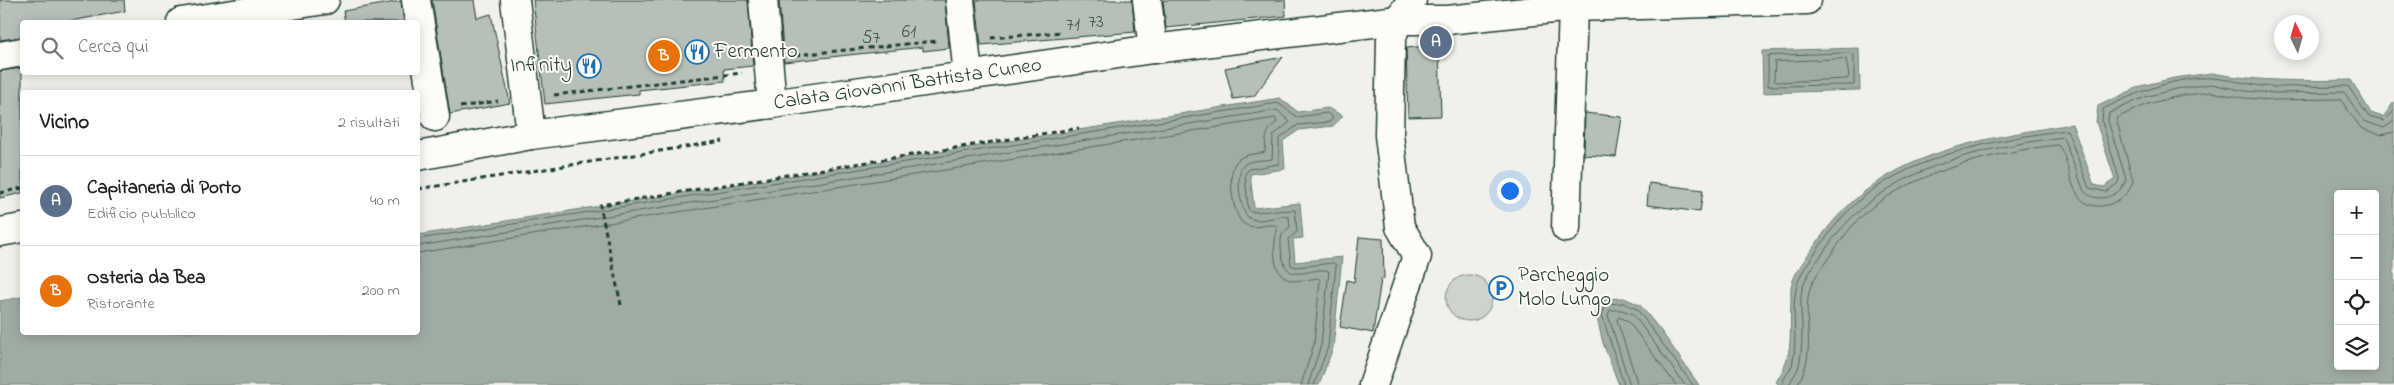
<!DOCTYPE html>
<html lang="it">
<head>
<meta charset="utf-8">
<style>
	:root { --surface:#fff; --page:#f2f2f2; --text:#222; --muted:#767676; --line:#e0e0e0; --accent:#0f766e }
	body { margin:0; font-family:"Indie Flower",sans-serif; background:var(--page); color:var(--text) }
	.controls { position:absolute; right:15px; bottom:15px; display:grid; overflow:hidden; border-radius:5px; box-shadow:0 2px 12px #0003 }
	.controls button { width:45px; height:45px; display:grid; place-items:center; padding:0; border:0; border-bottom:1px solid var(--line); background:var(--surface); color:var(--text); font:25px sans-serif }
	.compass { position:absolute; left:2274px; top:15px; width:45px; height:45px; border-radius:50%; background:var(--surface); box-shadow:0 2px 12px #0003; rotate:355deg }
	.you { position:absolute; left:1509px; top:190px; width:18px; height:18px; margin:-12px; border:4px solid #fff; border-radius:50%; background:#1a73e8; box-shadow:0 0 0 8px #1a73e833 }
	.badge { display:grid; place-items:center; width:32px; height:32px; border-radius:50%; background:var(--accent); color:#fff; font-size:16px; font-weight:700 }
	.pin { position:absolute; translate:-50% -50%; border:2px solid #fff; box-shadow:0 1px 5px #0006 }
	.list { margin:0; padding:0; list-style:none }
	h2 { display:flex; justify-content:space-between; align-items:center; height:65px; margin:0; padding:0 20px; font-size:21px }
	h2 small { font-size:16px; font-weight:400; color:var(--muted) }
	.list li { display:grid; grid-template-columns:32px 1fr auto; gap:15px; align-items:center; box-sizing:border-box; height:90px; padding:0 20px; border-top:1px solid var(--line) }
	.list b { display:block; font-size:19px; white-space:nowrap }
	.list p { margin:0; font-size:16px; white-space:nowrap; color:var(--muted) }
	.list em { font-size:16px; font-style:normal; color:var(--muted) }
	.icon { flex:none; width:28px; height:28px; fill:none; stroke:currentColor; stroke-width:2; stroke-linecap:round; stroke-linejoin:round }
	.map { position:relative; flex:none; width:2394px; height:385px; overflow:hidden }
	.search { position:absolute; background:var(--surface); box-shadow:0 2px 12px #0003; left:20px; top:20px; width:400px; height:55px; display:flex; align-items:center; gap:12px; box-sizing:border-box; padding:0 18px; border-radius:5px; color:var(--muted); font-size:19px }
	.panel { position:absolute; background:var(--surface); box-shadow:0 2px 12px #0003; left:20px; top:90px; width:400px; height:245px; border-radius:5px }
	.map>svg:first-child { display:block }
</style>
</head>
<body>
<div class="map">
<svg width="2394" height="385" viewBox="0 0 2394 385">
	<rect width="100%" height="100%" fill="#f0f1eb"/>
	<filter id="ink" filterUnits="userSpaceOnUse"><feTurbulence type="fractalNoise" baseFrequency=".02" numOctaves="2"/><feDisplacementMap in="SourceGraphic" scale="10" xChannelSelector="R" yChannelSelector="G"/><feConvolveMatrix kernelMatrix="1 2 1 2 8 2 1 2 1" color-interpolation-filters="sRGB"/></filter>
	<g filter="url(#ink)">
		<path fill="#cdd3cd" stroke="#768880" d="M1446 298a23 23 0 1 1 46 0a23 23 0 1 1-46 0Z"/>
		<path fill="#9faca4" stroke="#6c8077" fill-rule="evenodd" d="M 1859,48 L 1860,90 L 1763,93 L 1762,51 Z
			M 2212,73 C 2259,82 2304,81 2351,80 L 2371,113 L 2383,117 L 2394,102 L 2394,385 L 1779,385 L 1776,382 C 1795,352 1789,335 1791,302 C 1791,296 1790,288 1792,283 C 1797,268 1809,254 1818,241 C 1879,153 1974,140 2072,124 L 2094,185 L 2104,187 L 2115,179 L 2096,122 L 2098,106 L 2141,86 L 2174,78 ZM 2338,194 L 2375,194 L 2375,366 L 2338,366 Z
			M 1280,98 L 1298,112 L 1328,108 L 1343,116 L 1333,126 L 1299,130 L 1283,141 L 1285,169 L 1250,174 L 1254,208 L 1300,203 L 1303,238 L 1293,239 L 1295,262 L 1342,257 L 1333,348 L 1319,385 L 0,385 L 0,301 L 22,297 L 22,332 L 418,332 L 418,235 Z
			M 1624,298 L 1640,305 L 1661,331 L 1699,385 L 1619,385 L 1603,343 L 1596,314 L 1601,299 Z"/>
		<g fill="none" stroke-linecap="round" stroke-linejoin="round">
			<path stroke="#526961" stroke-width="1" d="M 1852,53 L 1854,55 L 1854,85 L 1768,86 L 1768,56 Z
				M 1846,59 L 1849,76 L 1847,79 L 1776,82 L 1774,80 L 1775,62 Z
				M 418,239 L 1278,103 L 1297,117 L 1327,113 L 1333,118 L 1330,122 L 1298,125 L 1279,139 L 1279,164 L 1249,169 L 1245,174 L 1248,208 L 1251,212 L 1295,210 L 1297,232 L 1288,239 L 1291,265 L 1296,267 L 1333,263 L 1336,265 L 1328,347 L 1314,385
				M 418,246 L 1277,110 L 1290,122 L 1273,136 L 1272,159 C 1264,161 1249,159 1243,166 C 1235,173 1240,215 1251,219 C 1263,223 1277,214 1289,217 L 1290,227 C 1287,229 1284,232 1282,235 C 1279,245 1282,271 1294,273 C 1305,275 1319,267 1329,271 L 1321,345 L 1308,385
				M 418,253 L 1275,118 L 1277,122 C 1265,131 1266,138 1265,152 C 1255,155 1243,153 1236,162 C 1227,172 1232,216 1244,224 C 1255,231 1267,222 1278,226 C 1274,241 1269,273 1290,280 C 1298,282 1309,279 1318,278 L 1320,280 L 1314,344 L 1301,385
				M 1624,385 L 1602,315 L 1606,304 L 1623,303 L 1637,309 L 1693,385
				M 1630,385 L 1608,315 L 1610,310 L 1622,310 L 1633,314 L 1685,385
				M 1638,385 L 1617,320 L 1619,317 L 1628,321 L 1676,385
				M 1782,385 C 1783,377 1790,372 1792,365 C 1799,339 1790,310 1797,285 C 1801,271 1812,258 1820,246 C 1829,233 1838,221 1849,210 C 1900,157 1997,139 2067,130 L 2089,188 L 2106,192 L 2118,183 L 2119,178 L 2102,122 L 2103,109 C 2132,94 2180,75 2213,78 C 2234,80 2253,86 2274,87 C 2299,87 2323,86 2348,86 L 2369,117 L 2384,121 L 2394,111
				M 1789,385 C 1791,379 1796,374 1798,369 C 1801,359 1802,345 1802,335 C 1803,319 1798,301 1803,286 C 1808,272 1819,259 1827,247 C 1881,169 1974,149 2063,137 L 2084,191 C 2097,205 2122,196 2126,179 L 2108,121 L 2109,113 L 2145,97 L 2176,89 L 2211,84 L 2245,91 L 2273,93 L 2344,92 L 2364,121 L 2384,128 L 2394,121
				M 1797,385 C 1819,350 1801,321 1810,289 C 1814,276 1825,264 1832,253 C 1840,242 1848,230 1858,220 C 1902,174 1997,151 2058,145 C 2069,158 2068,181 2078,195 C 2092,217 2128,203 2133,181 L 2116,118 L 2148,104 L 2178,96 L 2211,92 L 2244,98 L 2273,100 L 2340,99 L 2361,128 L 2381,135 L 2394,132"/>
		</g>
		<path fill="#b6bfb8" stroke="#1f3d34" d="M 0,0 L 124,0 L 125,11 L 65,22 L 22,22 L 22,37 L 0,40 Z
			M 432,0 L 474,0 L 477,18 L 491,14 L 510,103 L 450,114 Z
			M 533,0 L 748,0 L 753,66 L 724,69 L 725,81 L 639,90 L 639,94 L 545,104 Z
			M 779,0 L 945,0 L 949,48 L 923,51 L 923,47 L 784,62 Z
			M 976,0 L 1132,0 L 1135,32 L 981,45 Z
			M 1163,0 L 1285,0 L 1286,16 L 1166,28 Z
			M 401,1 L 404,22 L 345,22 L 343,11 Z
			M 1439,45 L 1441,116 L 1408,117 L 1406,48 Z
			M 1283,57 L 1254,96 L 1233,99 L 1225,68 Z
			M 22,68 L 22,193 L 0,198 L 0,71 Z
			M 1585,113 L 1622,117 L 1616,157 L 1584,155 Z
			M 1649,183 L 1703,190 L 1700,212 L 1647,205 Z
			M 1359,237 L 1383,239 L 1384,279 L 1381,279 L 1373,333 L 1340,327 L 1347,280 L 1354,282 Z"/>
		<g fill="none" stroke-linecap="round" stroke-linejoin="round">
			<g stroke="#1f3d34" stroke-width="31">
				<g id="minor">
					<path d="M 416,0 L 435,117"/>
					<path d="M 515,0 L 531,135"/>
					<path d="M 763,0 L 772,104"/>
					<path d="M 960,0 L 968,75"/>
					<path d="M 1147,0 L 1153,49"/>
					<path id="s1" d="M 418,156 L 531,135 L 772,104 L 1153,49 L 1398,20 L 1447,20 L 1573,7 L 1807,0"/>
					<path d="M 1566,228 L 1573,7"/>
					<path d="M 0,232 L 22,228"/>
					<path d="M 1373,385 L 1417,256 L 1400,227 L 1389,135 L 1391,40 L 1398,20 L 1412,0"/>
				</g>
			</g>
			<g stroke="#1f3d34" stroke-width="31">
				<path id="major" d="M 181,22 L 325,0
					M 0,56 L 22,52"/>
			</g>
			<path stroke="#1f3d34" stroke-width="3" stroke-dasharray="5 4" stroke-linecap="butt" d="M 991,38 L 1062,32
				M 796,55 L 937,41
				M 554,95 L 742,73
				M 460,107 L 498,101
				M 418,189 L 723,141
				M 0,193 L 22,188
				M 621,305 L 600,205 L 1079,128"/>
			<use href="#minor" stroke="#fdfcf7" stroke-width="28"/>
			<use href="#major" stroke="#fdfcf7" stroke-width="28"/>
		</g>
	</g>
	<defs>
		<g id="restaurant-ring" transform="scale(1.25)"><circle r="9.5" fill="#fdfcf7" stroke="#1f6fb2" stroke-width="1.5"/><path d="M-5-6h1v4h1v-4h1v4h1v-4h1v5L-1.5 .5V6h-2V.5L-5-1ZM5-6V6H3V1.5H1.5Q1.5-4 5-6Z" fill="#1f6fb2"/></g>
		<g id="parking-ring" transform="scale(1.25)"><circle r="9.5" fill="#fdfcf7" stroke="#1f6fb2" stroke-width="1.5"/><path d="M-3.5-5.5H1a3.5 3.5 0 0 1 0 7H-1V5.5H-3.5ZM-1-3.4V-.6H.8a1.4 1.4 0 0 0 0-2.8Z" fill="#1f6fb2"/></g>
	</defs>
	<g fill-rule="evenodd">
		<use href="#restaurant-ring" x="697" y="52"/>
		<use href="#restaurant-ring" x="589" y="66"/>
		<use href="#parking-ring" x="1501" y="288"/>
	</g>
	<g text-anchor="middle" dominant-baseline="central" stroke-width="4" stroke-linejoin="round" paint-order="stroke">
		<g font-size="19" fill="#455e55">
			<text x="1096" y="22">73</text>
			<text x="1073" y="25">71</text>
			<text x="909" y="32">61</text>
			<text x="871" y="38">57</text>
		</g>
		<g font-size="21" fill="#1f3d34" stroke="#fdfcf7" text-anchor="start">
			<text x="714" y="52">Fermento</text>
			<text x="572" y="66" text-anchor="end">Infinity</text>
			<text x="1518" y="276">Parcheggio<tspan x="1518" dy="24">Molo Lungo</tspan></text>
		</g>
		<g font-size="21" fill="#1f3d34" stroke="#fdfcf7">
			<text stroke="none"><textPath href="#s1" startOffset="495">Calata Giovanni Battista Cuneo</textPath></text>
		</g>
	</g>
</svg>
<div class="controls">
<button>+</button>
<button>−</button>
<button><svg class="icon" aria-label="locate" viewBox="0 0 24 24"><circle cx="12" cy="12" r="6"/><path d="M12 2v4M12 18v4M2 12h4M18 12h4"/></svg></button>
<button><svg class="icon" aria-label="layers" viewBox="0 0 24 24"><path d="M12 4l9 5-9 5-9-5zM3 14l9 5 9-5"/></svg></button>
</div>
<svg class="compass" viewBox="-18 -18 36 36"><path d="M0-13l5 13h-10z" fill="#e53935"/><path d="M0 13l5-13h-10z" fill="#767676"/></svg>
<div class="you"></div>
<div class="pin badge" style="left:1436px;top:42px;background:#5c6f8a">A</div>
<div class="pin badge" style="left:664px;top:56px;background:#e8710a">B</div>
<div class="search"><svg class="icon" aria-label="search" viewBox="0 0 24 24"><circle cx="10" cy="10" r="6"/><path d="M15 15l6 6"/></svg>Cerca qui</div>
<section class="panel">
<h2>Vicino<small>2 risultati</small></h2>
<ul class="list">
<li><span class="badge" style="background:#5c6f8a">A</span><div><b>Capitaneria di Porto</b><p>Edificio pubblico</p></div><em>40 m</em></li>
<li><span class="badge" style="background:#e8710a">B</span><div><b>Osteria da Bea</b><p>Ristorante</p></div><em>200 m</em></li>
</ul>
</section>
</div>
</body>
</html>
